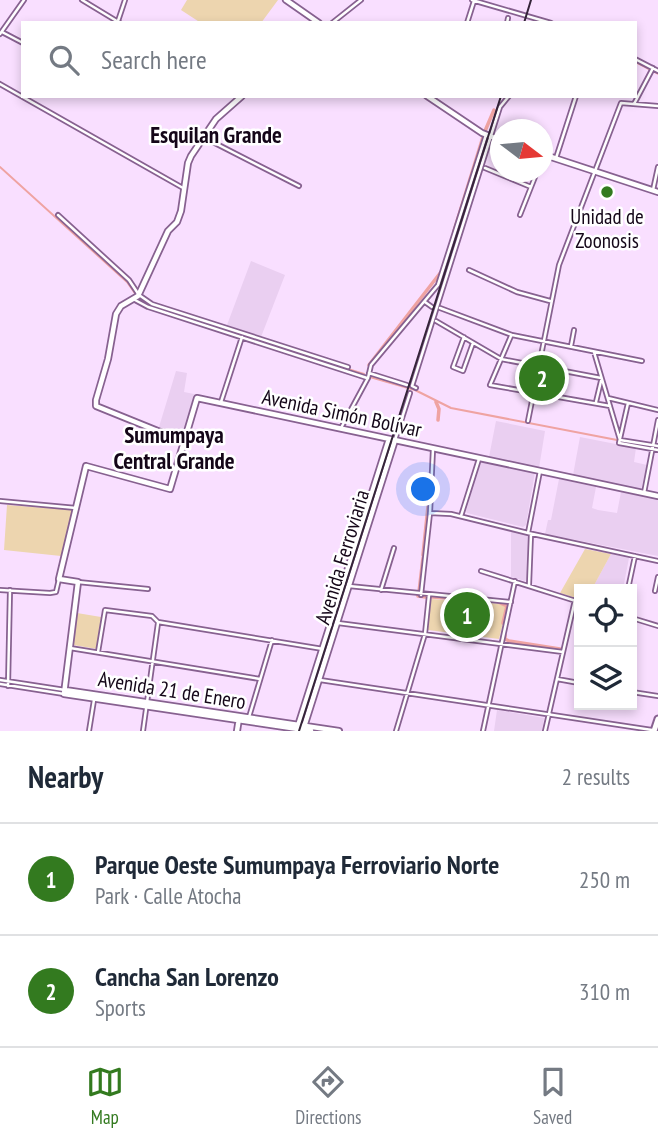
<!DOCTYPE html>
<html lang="en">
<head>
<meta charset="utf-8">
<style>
	:root { --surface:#fff; --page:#f6f6f7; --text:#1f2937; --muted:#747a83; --line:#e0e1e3; --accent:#337a1f }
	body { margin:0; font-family:"PT Sans Narrow",sans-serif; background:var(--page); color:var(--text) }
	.controls { position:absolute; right:21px; bottom:21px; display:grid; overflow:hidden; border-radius:0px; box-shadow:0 4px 10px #0003 }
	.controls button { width:63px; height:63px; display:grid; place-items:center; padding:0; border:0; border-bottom:2px solid var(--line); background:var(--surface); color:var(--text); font:35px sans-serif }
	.compass { position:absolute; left:490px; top:119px; width:63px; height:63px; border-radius:50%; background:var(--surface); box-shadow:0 4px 10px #0003; rotate:106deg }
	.you { position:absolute; left:424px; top:490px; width:24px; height:24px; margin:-18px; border:5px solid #fff; border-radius:50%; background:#1a73e8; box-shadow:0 0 0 10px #1a73e833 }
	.badge { display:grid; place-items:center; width:46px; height:46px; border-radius:50%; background:var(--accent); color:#fff; font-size:23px; font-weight:700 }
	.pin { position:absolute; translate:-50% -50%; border:4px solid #fff; box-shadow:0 2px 7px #0006 }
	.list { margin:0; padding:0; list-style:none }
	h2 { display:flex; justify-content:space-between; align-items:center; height:91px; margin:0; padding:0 28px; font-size:30px }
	h2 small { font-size:23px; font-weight:400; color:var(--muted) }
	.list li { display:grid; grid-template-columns:46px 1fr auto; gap:21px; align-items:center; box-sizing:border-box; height:112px; padding:0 28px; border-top:2px solid var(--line) }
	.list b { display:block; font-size:26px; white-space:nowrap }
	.list p { margin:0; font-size:23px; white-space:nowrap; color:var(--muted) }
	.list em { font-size:23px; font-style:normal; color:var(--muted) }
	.icon { flex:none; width:38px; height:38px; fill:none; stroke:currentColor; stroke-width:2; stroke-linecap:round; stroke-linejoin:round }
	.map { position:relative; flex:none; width:658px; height:731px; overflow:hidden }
	.search { position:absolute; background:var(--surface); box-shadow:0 4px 10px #0003; left:21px; right:21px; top:21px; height:77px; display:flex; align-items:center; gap:18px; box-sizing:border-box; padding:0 24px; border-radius:0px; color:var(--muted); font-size:26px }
	.sheet { height:315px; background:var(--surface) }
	nav { display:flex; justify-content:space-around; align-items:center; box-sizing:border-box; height:98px; border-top:2px solid var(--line); background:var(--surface); font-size:19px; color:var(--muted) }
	nav a { display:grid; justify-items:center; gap:4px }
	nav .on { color:var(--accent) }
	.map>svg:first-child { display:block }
</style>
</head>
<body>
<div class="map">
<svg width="658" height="731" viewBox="0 0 658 731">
	<rect width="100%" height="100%" fill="#f9dfff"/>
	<path fill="#eacff1" d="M 251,261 L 285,275 L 261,337 L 227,325 Z
		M 176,371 L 187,373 L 184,392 L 194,394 L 183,437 L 159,427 Z
		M 496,421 L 545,431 L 539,468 L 489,457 Z
		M 580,437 L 636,448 L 634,462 L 647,465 L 641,490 L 573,475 Z
		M 482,461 L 535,472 L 526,525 L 523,527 L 467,513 L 466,511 L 480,462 Z
		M 559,479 L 596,487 L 592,508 L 598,510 L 617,513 L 621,492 L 658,499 L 658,556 L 545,534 L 548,520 L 551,520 Z
		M 511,531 L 528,535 L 530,538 L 527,579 L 525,581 L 511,577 Z
		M 611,554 L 629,558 L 623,589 L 593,587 Z
		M 497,710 L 544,718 L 542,731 L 494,731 Z"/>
	<path fill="#edd5af" d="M 187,0 L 278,0 L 261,23 L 201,23 L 181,10 Z
		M 7,505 L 72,510 L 73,513 L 61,556 L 4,550 Z
		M 585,549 L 611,554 L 592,589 L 579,589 L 579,599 L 560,593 Z
		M 431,599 L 505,604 L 507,606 L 499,639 L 428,630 Z
		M 77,613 L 101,617 L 97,649 L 73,645 Z"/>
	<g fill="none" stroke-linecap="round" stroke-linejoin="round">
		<path stroke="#efa3a2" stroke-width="2" d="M 0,167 L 127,282 L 139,299 L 260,342 L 364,374
			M 370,377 L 415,390 L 451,408 L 617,440
			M 640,444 L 649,446
			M 655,448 L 658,448"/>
		<path stroke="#efa3a2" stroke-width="3.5" d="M 635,61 L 658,73
			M 504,97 L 505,96
			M 485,131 L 494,110
			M 454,231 L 483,137
			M 369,365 L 441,272
			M 436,402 L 439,409 L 438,420
			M 423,555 L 430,487
			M 419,592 L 423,558
			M 418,596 L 426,597
			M 432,597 L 482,600
			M 496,601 L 507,606 L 503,623
			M 505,635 L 505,639 L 509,641 L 560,649"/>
		<g stroke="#876190" stroke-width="6">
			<path id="street" d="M 82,0 L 120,23
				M 472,0 L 551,23
				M 118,21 L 125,0
				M 332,23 L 361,0
				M 467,23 L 474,1
				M 507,23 L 508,18
				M 2,32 L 23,43
				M 0,34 L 24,0
				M 635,59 L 658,71
				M 0,84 L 183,188
				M 634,104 L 653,68
				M 203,137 L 299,186
				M 556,158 L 576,96
				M 485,168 L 531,187
				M 653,190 L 658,167
				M 58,215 L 129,280 L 139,295 L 152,304 L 348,367
				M 520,215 L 537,172
				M 469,270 L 517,292 L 550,301
				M 135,300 L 148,307 L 367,378
				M 425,302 L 432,307
				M 440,308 L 512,335 L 642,361
				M 436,321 L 501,359 L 601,378
				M 511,336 L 490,385 L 610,406
				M 464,337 L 453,367 L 463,371 L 473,343
				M 571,346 L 574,330
				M 594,352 L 620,440
				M 369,373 L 407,385
				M 416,388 L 412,386 L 500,107 L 509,96
				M 608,398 L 658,410
				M 221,402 L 242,337
				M 596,402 L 601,381
				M 628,403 L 619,443 L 658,450
				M 528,421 L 559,265 L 621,103 L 658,106
				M 341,428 L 368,378 L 371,365 L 438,285 L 486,135
				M 395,440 L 410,393
				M 620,440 L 658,446
				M 644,493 L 658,420
				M 0,501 L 76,508
				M 430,513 L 451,514 L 528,533 L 658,561
				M 461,516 L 479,459
				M 528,533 L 540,471
				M 481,571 L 579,602
				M 78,582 L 148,589
				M 529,585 L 531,534
				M 349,586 L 511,602
				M 628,589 L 635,556
				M 0,590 L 50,593 L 56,592 L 59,579
				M 381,590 L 394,548
				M 655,591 L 658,577
				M 421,595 L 430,513 L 433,449
				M 632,618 L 658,626
				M 338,623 L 563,652
				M 70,648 L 260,679
				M 98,652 L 105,610 L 152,616 L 158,622 L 323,649
				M 557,679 L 579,683
				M 0,680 L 65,690
				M 320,680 L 652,730
				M 0,684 L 64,694
				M 8,686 L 10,590
				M 632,692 L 658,696
				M 249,717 L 272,640
				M 89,731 L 94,700
				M 143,731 L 158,623
				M 396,731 L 425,634 L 429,595
				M 483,731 L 515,581
				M 545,731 L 575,600"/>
		</g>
		<g stroke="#876190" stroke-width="8">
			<path id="secondary" d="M 286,0 L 319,23
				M 427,96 L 482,133 L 500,140
				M 542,154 L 658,192
				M 185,442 L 96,406 L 96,400 L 108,359 L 116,314 L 121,306 L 138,296 L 168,231 L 177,222 L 181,211 L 188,163 L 191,156 L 216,119 L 242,96
				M 65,690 L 339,731
				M 297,729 L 389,439
				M 303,730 L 395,440
				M 237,731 L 239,718
				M 311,731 L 64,694 L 78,582 L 59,579 L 86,466 L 170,489 L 197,398 L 658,496"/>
		</g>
		<g stroke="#876190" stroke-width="9">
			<path id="primary" d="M 654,731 L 658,719"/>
		</g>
		<use href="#street" stroke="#fff" stroke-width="2.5"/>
		<use href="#secondary" stroke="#fff" stroke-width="4.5"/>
		<use href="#primary" stroke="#fff" stroke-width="5"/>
		<path stroke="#352539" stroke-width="2" d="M 524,23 L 531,0
			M 299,731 L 501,96"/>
	</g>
	<circle fill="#337a1f" stroke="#fff" stroke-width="2.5" cx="607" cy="192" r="7"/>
	<g text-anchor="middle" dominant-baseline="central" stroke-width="5" stroke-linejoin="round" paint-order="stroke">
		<g font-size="21" fill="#140618" stroke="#fff">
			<text x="607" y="216">Unidad de<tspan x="607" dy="24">Zoonosis</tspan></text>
		</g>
		<g font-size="21" fill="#140618" stroke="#fff">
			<text transform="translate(342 413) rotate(12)">Avenida Simón Bolívar</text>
			<text transform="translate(342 557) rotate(-73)">Avenida Ferroviaria</text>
			<text transform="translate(172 690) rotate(9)">Avenida 21 de Enero</text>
		</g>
		<g font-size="23" font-weight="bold" fill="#140618" stroke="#fff">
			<text x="216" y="134">Esquilan Grande</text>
			<text x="174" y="434">Sumumpaya<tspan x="174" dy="26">Central Grande</tspan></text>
		</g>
	</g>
</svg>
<div class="controls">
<button><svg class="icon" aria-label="locate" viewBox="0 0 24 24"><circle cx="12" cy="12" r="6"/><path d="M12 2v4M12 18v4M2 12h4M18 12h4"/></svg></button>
<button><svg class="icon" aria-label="layers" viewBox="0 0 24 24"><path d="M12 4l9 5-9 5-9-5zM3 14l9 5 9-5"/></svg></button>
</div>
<svg class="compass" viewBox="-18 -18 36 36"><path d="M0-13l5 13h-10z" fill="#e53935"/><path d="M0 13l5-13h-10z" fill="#747a83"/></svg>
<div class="you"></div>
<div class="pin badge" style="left:467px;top:615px">1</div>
<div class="pin badge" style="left:542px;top:378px">2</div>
<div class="search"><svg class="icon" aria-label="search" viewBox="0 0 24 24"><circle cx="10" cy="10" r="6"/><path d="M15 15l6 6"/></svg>Search here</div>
</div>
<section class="sheet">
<h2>Nearby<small>2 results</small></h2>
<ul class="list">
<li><span class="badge">1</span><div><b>Parque Oeste Sumumpaya Ferroviario Norte</b><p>Park · Calle Atocha</p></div><em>250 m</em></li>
<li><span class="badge">2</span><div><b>Cancha San Lorenzo</b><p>Sports</p></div><em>310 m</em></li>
</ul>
</section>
<nav>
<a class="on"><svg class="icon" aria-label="map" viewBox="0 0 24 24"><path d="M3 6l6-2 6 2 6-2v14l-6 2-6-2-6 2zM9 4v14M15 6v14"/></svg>Map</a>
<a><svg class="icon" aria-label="directions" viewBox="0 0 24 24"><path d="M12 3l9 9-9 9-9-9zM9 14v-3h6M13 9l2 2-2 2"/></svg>Directions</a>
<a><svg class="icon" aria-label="saved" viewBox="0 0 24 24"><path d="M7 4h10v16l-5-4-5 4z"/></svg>Saved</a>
</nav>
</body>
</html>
